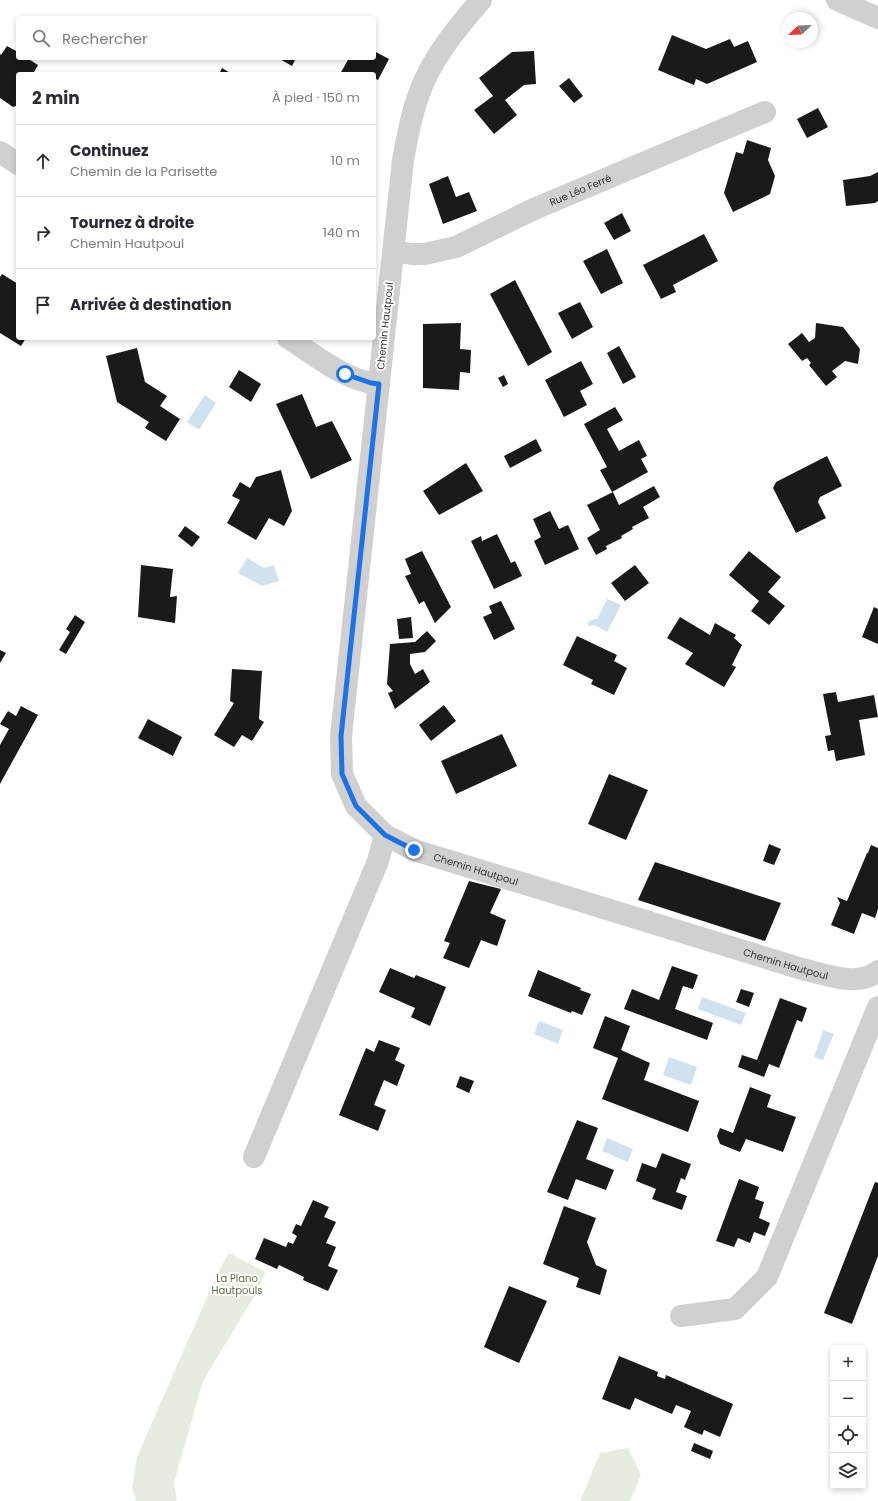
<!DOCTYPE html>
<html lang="fr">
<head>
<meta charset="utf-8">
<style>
	:root { --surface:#fff; --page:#f7f7f7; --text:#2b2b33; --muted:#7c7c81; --line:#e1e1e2 }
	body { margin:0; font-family:Poppins,sans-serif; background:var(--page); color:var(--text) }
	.controls { position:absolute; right:12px; bottom:12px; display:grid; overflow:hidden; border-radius:4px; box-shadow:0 2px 6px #0003 }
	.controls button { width:36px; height:36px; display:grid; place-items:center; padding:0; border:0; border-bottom:1px solid var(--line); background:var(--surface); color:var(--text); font:20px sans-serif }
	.compass { position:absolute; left:782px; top:12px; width:36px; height:36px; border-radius:50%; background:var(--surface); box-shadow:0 2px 6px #0003; rotate:247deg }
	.stop { position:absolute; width:12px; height:12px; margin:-9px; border:3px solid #1a73e8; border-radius:50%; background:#fff }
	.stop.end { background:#1a73e8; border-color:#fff; box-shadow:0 1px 4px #0008 }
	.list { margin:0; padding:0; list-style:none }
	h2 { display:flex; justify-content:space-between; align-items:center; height:52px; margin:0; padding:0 16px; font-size:17px }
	h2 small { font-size:13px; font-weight:400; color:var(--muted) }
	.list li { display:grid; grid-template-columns:26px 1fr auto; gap:12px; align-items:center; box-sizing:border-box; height:72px; padding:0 16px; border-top:1px solid var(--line) }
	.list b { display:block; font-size:15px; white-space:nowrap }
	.list p { margin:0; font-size:13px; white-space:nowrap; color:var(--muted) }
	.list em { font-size:13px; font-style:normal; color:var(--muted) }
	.icon { flex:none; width:22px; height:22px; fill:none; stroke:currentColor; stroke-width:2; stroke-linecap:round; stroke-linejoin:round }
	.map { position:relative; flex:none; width:878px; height:1501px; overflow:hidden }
	.search { position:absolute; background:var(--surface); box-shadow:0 2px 6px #0003; left:16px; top:16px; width:360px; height:44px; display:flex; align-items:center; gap:10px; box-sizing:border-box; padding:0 14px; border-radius:4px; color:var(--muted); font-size:15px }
	.panel { position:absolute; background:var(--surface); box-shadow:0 2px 6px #0003; left:16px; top:72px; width:360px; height:268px; border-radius:4px }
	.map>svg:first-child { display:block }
</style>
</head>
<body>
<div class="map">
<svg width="878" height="1501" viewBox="0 0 878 1501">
	<rect width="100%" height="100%" fill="#fff"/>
	<path fill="#e6ecdf" d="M 229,1253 L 265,1272 L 258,1290 L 203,1381 L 174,1483 L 177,1501 L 136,1501 L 132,1488 L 137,1457 L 218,1272 Z
		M 628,1448 L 641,1475 L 630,1501 L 580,1501 L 600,1453 Z"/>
	<path fill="#cfe2ee" d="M 205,395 L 216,403 L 199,430 L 187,422 Z
		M 247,558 L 264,568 L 274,565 L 279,581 L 262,586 L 238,573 Z
		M 607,599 L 621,605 L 607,632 L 595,625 L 588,626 L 588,622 L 595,619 L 597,619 Z
		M 702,997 L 746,1013 L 741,1025 L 698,1009 Z
		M 539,1021 L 563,1030 L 558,1044 L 534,1034 Z
		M 823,1030 L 834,1034 L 823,1060 L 814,1057 Z
		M 669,1057 L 697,1067 L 691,1085 L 663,1075 Z
		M 607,1138 L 633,1149 L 628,1162 L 602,1151 Z"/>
	<path fill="#1a1a1a" d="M 672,35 L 706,49 L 730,39 L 734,47 L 748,41 L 757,62 L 707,84 L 696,79 L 694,85 L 658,70 Z
		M 7,46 L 18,52 L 18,58 L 27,58 L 38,65 L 33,74 L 18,74 L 18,105 L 13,107 L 0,98 L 0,54 L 1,55 Z
		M 374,51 L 389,59 L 378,80 L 374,78 L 374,74 L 340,74 L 349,58 L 374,58 Z
		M 534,51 L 536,84 L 524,85 L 505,100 L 517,115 L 494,134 L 474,110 L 493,96 L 479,78 L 512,52 Z
		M 278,58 L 296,58 L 292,66 Z
		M 222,68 L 232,74 L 219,74 Z
		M 569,78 L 583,96 L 574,103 L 559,86 Z
		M 818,108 L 828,127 L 807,138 L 797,119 Z
		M 747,140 L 771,148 L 768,160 L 775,176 L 770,194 L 733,212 L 724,193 L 736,152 L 743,154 Z
		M 878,172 L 878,201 L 875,203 L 846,206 L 843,180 L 870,176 Z
		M 448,176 L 456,197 L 469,192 L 477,211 L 443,224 L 429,184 Z
		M 622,213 L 631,231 L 614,240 L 604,223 Z
		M 704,234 L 718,261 L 673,285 L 676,292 L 661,299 L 643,265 Z
		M 607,249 L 623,283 L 601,294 L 583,261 Z
		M 2,274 L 18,284 L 18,338 L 26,338 L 21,346 L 0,333 L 0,277 Z
		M 515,280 L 552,352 L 528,366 L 490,294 Z
		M 580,302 L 593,327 L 572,339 L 558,313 Z
		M 461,323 L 460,349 L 471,350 L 470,373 L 460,372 L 459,390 L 423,388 L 423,324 Z
		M 816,323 L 843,327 L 860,349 L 858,364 L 845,361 L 832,371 L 837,377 L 826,386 L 809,365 L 811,363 L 807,358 L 802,361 L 788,344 L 802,333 L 809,342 L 815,338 Z
		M 619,346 L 636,377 L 623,384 L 607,353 Z
		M 137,348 L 145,382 L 167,396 L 160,406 L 180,419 L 166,441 L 145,428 L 149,422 L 117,402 L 106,356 Z
		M 581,361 L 593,384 L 580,391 L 587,405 L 564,417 L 545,380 Z
		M 239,370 L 261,384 L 251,402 L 229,387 Z
		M 504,375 L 508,384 L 503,387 L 498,378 Z
		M 302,394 L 316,427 L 332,421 L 352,460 L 311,479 L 276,404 Z
		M 615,407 L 623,420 L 607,429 L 619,451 L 639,440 L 647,456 L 641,459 L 648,472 L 612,492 L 600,470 L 607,467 L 584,424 Z
		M 536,439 L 542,451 L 510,468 L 504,456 Z
		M 827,456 L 842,486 L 820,497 L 818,502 L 826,518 L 796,533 L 773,488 L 776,482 Z
		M 466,463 L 483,491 L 439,515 L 423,491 Z
		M 281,470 L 292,511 L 284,526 L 269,518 L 256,540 L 227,523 L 240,500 L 232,496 L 240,482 L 250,488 L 256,477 Z
		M 654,486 L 660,497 L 643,507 L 649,518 L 632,527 L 633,529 L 621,536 L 622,538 L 606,546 L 607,549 L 596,555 L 587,538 L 600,530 L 587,505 L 613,492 L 619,505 Z
		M 550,511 L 559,529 L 568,525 L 579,549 L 545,565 L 534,541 L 541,537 L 533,519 Z
		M 185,526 L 200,537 L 192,547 L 178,536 Z
		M 497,534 L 511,563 L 515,561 L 522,576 L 494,589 L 471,541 L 481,536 L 482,541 Z
		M 422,551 L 451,607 L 435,623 L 424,601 L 419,604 L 405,576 L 411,574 L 405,559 Z
		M 749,551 L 781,577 L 768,592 L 785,606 L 769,625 L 751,611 L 759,601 L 729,575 Z
		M 141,565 L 173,569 L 170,597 L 177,596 L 175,623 L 138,617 Z
		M 635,565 L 649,583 L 625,601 L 611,583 Z
		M 501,601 L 515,629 L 494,640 L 483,617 L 492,613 L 489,606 Z
		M 874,607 L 878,609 L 878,644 L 862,637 Z
		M 75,615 L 85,622 L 66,654 L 59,650 L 70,632 L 66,629 Z
		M 411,617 L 413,638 L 399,639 L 397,619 Z
		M 680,617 L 710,635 L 715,623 L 736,635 L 734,638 L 742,645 L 732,665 L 736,667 L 724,687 L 685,664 L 693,653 L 667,638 Z
		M 427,631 L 436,641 L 425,652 L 410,654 L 410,664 L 415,674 L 423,669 L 430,682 L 395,709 L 388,693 L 393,691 L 387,684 L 390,644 L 415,642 Z
		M 577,636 L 617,655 L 614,661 L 627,668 L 614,695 L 591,684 L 593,680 L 563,665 Z
		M 0,650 L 6,653 L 0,663 Z
		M 232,669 L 262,671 L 259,719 L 264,722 L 252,741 L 242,735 L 234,747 L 214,735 L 234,703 L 230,701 Z
		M 836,692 L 838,702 L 874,695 L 878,717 L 859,720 L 865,755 L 836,761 L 834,750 L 828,751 L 825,736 L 831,735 L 823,694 Z
		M 444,705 L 456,721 L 431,741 L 419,725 Z
		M 21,706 L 38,715 L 0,784 L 0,745 L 9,729 L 0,724 L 8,711 L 16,716 Z
		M 148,719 L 182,737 L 173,756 L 138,738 Z
		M 502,734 L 517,766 L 456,794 L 441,761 Z
		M 609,774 L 648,790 L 626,840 L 588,824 Z
		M 769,844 L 781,849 L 774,865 L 763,861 Z
		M 871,845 L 878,848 L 878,909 L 875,918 L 862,913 L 854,934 L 831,925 L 840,903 L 837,897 L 847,901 L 867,853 L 868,853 Z
		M 655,862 L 781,903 L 765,941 L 638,900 Z
		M 469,881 L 501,889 L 490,913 L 506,920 L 497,946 L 481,940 L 469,968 L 443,958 L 450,943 L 444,941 Z
		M 672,966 L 698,975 L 693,989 L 683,986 L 675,1009 L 713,1023 L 707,1040 L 624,1009 L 632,989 L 659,1000 Z
		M 390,968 L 414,978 L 416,975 L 446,987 L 430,1026 L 411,1017 L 415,1008 L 379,992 Z
		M 538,970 L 581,988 L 580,990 L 591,994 L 582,1015 L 572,1011 L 571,1013 L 528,996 Z
		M 741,989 L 754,993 L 749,1007 L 736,1002 Z
		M 780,998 L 807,1008 L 802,1022 L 797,1020 L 779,1068 L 769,1064 L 764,1077 L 738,1067 L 742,1055 L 757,1060 Z
		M 605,1016 L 630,1026 L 621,1050 L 650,1063 L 644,1080 L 699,1101 L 688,1132 L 602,1099 L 618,1058 L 593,1048 Z
		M 379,1040 L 400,1048 L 395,1060 L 405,1065 L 397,1086 L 384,1080 L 374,1105 L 386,1110 L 378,1131 L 339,1115 L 366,1048 L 374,1052 Z
		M 460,1076 L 474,1081 L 469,1093 L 456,1087 Z
		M 750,1087 L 771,1095 L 767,1107 L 796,1117 L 783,1152 L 746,1139 L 740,1152 L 720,1144 L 717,1136 L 720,1128 L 733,1133 Z
		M 577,1120 L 598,1128 L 586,1159 L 614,1170 L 606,1190 L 576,1179 L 568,1200 L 547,1192 Z
		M 662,1153 L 691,1164 L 685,1180 L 681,1178 L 676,1192 L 687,1196 L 682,1210 L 652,1199 L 656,1189 L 636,1181 L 642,1163 L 656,1168 Z
		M 739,1179 L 759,1187 L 755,1199 L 764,1202 L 759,1218 L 770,1223 L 765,1236 L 754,1232 L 750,1243 L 738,1238 L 734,1247 L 716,1241 Z
		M 875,1182 L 878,1183 L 878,1256 L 852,1324 L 824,1313 Z
		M 313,1200 L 329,1207 L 324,1217 L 336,1222 L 326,1243 L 336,1247 L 328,1266 L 338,1270 L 328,1291 L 303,1280 L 304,1277 L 279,1265 L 277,1269 L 255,1259 L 264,1238 L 286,1247 L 288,1242 L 293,1244 L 297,1236 L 292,1233 L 296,1224 L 301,1226 Z
		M 564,1206 L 596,1218 L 587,1242 L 596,1265 L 607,1270 L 600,1295 L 576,1287 L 579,1278 L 543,1264 Z
		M 509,1286 L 547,1301 L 519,1363 L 484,1347 Z
		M 619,1356 L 658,1372 L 657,1376 L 665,1379 L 666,1375 L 733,1404 L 720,1437 L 704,1430 L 702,1435 L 684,1427 L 691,1411 L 676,1405 L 672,1414 L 635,1398 L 630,1410 L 602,1399 Z
		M 694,1443 L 713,1451 L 710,1459 L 691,1451 Z"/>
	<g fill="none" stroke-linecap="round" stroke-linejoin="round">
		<g stroke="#d0d0d0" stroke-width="22">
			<path id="s1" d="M 481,0 C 457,28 431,59 419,94 C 411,115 407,138 403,160 L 341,736 L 342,774 L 356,806 L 385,835 L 414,850 L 802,969 C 824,974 858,988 878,971"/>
			<path d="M 837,0 L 878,18"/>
			<path d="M 0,152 L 18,164"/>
			<path id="s2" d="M 393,251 L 411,254 L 425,254 L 456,247 L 534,209 L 765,112"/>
			<path d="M 288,338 C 315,355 347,382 379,384"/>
			<path d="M 254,1157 L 378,861 L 385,835"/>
			<path d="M 681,1316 L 735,1309 L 767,1277 L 878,1007"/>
		</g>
	</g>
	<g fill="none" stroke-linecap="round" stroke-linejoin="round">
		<path stroke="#1a73e8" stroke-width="5" d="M 345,374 L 371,383 L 379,384 L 341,736 L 342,774 L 356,806 L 385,835 L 414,850"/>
	</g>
	<g text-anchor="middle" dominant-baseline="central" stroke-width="4" stroke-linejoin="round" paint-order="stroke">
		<g font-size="10" fill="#333" stroke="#fff">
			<text stroke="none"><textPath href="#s2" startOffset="201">Rue Léo Ferré</textPath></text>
			<text transform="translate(385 326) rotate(-84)">Chemin Hautpoul</text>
			<text stroke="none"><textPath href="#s1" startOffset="972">Chemin Hautpoul</textPath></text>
			<text stroke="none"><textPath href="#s1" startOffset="1296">Chemin Hautpoul</textPath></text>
		</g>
		<g font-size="10" fill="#56703f" stroke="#fff">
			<text x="237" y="1278">La Plano<tspan x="237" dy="12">Hautpouls</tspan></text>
		</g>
	</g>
</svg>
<div class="controls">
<button>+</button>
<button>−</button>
<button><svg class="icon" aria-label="locate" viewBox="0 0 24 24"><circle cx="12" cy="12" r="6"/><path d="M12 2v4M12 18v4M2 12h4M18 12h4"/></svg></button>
<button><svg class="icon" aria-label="layers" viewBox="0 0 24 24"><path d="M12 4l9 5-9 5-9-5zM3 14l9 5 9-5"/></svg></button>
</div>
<svg class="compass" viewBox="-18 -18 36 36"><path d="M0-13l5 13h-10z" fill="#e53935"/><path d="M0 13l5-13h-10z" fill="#7c7c81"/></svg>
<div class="stop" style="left:345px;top:374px"></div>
<div class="stop end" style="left:414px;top:850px"></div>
<div class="search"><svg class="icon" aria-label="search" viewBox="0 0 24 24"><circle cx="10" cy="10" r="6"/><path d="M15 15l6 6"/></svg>Rechercher</div>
<section class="panel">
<h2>2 min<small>À pied · 150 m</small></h2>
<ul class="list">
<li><svg class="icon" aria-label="ahead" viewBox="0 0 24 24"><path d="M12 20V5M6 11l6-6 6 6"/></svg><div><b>Continuez</b><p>Chemin de la Parisette</p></div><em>10 m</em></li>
<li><svg class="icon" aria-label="right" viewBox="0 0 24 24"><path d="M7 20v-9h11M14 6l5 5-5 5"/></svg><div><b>Tournez à droite</b><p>Chemin Hautpoul</p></div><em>140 m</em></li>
<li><svg class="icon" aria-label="arrive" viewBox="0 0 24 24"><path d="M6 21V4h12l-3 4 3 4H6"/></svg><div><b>Arrivée à destination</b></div></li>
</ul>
</section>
</div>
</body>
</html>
